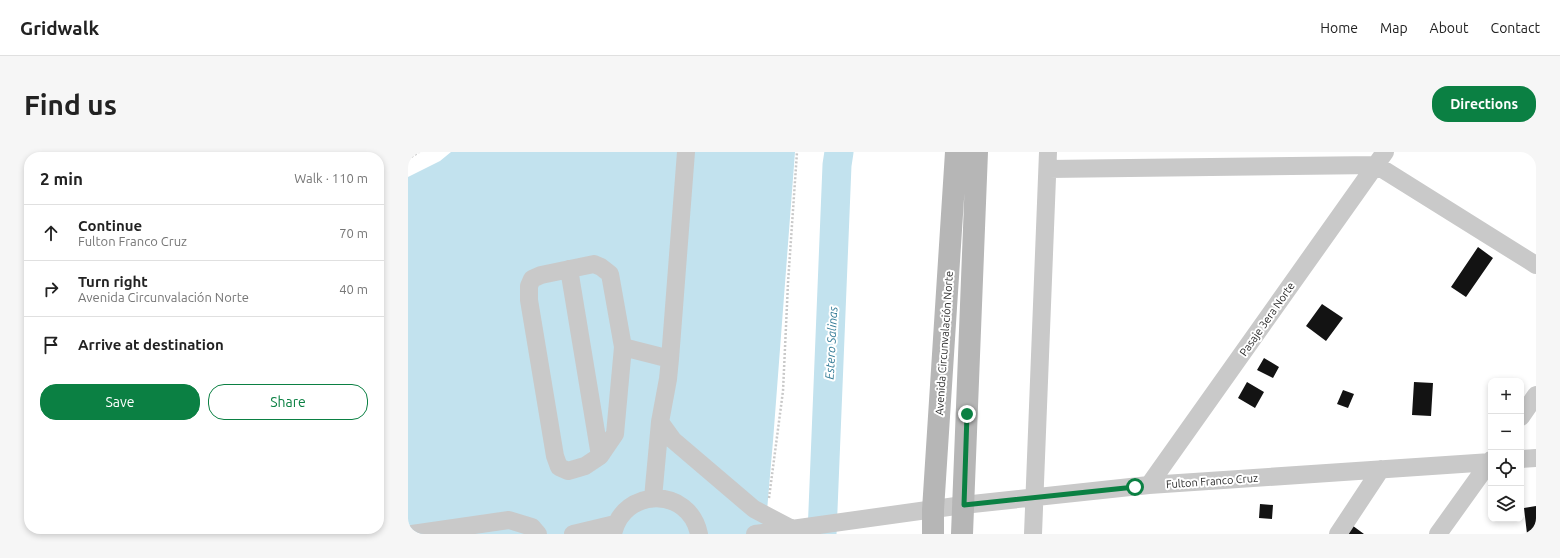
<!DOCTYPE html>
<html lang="en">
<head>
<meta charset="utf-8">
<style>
	:root { --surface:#fff; --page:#f6f6f6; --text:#222; --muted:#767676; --line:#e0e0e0; --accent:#0b8043 }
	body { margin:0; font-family:Ubuntu,sans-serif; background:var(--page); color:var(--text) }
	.controls { position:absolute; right:12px; bottom:12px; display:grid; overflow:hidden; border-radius:8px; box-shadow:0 2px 6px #0003 }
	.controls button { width:36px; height:36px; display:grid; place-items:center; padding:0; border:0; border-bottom:1px solid var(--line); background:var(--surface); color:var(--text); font:20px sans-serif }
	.stop { position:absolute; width:12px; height:12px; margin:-9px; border:3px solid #0b8043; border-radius:50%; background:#fff }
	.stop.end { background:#0b8043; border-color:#fff; box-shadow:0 1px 4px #0008 }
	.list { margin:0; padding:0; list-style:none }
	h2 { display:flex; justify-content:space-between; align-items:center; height:52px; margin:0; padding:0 16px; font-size:17px }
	h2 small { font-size:13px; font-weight:400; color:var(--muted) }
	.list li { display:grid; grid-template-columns:26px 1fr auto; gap:12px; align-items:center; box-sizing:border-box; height:56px; padding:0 16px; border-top:1px solid var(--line) }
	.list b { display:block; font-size:15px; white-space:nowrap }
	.list p { margin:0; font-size:13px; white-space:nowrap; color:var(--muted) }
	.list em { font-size:13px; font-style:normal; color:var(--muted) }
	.actions { display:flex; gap:8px; padding:12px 16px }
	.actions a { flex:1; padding:9px 0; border:1px solid var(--accent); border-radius:16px; text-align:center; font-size:14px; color:var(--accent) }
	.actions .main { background:var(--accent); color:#fff }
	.icon { flex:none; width:22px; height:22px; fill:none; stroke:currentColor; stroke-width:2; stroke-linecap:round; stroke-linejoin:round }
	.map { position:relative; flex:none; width:1128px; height:382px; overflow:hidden; border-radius:16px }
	header { display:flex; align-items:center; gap:24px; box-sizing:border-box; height:56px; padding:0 20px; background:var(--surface); border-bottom:1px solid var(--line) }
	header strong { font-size:19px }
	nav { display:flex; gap:22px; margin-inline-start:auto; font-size:14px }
	.intro { display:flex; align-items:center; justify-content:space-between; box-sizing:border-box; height:96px; padding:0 24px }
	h1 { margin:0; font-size:28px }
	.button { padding:10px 18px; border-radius:16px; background:var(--accent); color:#fff; font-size:14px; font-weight:700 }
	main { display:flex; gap:24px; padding:0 24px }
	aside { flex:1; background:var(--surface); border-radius:16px; box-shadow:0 2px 6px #0003 }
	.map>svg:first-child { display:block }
</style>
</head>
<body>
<header>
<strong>Gridwalk</strong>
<nav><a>Home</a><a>Map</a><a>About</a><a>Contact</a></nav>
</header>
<div class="intro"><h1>Find us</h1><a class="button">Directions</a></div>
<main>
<aside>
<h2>2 min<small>Walk · 110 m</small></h2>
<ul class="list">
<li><svg class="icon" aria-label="ahead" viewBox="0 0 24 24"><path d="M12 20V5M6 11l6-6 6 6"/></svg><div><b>Continue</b><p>Fulton Franco Cruz</p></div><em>70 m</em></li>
<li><svg class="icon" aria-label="right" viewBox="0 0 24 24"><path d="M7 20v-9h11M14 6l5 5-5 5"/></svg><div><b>Turn right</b><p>Avenida Circunvalación Norte</p></div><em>40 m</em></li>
<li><svg class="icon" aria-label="arrive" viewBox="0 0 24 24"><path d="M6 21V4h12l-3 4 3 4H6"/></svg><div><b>Arrive at destination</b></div></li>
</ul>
<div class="actions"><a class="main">Save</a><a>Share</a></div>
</aside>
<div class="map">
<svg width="1128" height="382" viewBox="0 0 1128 382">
	<rect width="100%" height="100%" fill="#fff"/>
	<path fill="#c2e2ee" d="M 43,0 L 387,0 L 365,289 L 357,382 L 0,382 L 0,25 L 32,9 Z"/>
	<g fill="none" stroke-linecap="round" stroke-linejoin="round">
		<path stroke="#c2e2ee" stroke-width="29" d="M 414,382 L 429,13 L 431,0"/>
	</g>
	<path fill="#131313" d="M 1070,95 L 1085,106 L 1058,145 L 1043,135 Z
		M 914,152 L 935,166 L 918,189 L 898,174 Z
		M 856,206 L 871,215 L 865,226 L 849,218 Z
		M 839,230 L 856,240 L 847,256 L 830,246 Z
		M 1006,230 L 1025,231 L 1023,264 L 1004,263 Z
		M 935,238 L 946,242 L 940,256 L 929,252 Z
		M 852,352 L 865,353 L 864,367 L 851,366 Z
		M 1128,354 L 1128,382 L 1119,382 L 1116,356 Z
		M 941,371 L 956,382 L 934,382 Z"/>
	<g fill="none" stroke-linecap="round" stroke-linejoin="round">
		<path stroke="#c9c9c9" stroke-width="2.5" stroke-dasharray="2 2" stroke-linecap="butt" d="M 0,7 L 11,0
			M 361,346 L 375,239 L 380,131 L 389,0"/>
		<path stroke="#c9c9c9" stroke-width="18" d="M 640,17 L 968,13 L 1128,113
			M 186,112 L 193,115 L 202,122 L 215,195 L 207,282 L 192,304 L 177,314 L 160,319 L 151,315 L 147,304 L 121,148 L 121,134 L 124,127 L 133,123 Z
			M 161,117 L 192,304
			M 215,195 L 262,207 L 260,227 L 252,270 L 245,346
			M 262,207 L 278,0
			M 1113,265 L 1128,243
			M 252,270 L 265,288 L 346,357 L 384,377
			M 1113,307 L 1128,306
			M 741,333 L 977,0
			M 4,382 L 101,368 L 124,375 L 130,382
			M 165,382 L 207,372
			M 205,382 C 215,335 281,334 291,382
			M 347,382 L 555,353 L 741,333 L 1083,310
			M 625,382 L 640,0
			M 930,382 L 973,317
			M 1030,382 L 1083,308"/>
		<path stroke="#b6b6b6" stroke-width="22" d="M 525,382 L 525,358 L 548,0
			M 554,382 L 569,0"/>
	</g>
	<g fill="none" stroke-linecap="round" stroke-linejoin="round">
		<path stroke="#0b8043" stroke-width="5" d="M 559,262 L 556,353 L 727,335"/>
	</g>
	<g text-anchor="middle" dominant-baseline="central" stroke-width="4" stroke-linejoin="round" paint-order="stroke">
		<g font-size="11" fill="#2c2c2c" stroke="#fff">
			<text transform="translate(859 167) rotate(-55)">Pasaje 3era Norte</text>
			<text transform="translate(536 191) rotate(-86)">Avenida Circunvalación Norte</text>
			<text transform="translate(804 329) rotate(-4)">Fulton Franco Cruz</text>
		</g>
		<g font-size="12" font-style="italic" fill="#337b96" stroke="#fff">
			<text transform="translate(423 191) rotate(-87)">Estero Salinas</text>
		</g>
	</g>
</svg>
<div class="controls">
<button>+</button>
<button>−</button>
<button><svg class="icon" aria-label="locate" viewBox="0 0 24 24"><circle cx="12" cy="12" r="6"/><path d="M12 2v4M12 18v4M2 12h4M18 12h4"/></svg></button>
<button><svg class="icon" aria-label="layers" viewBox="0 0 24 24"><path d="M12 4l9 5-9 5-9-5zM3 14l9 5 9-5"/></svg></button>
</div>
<div class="stop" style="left:727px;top:335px"></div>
<div class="stop end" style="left:559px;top:262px"></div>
</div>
</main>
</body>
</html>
